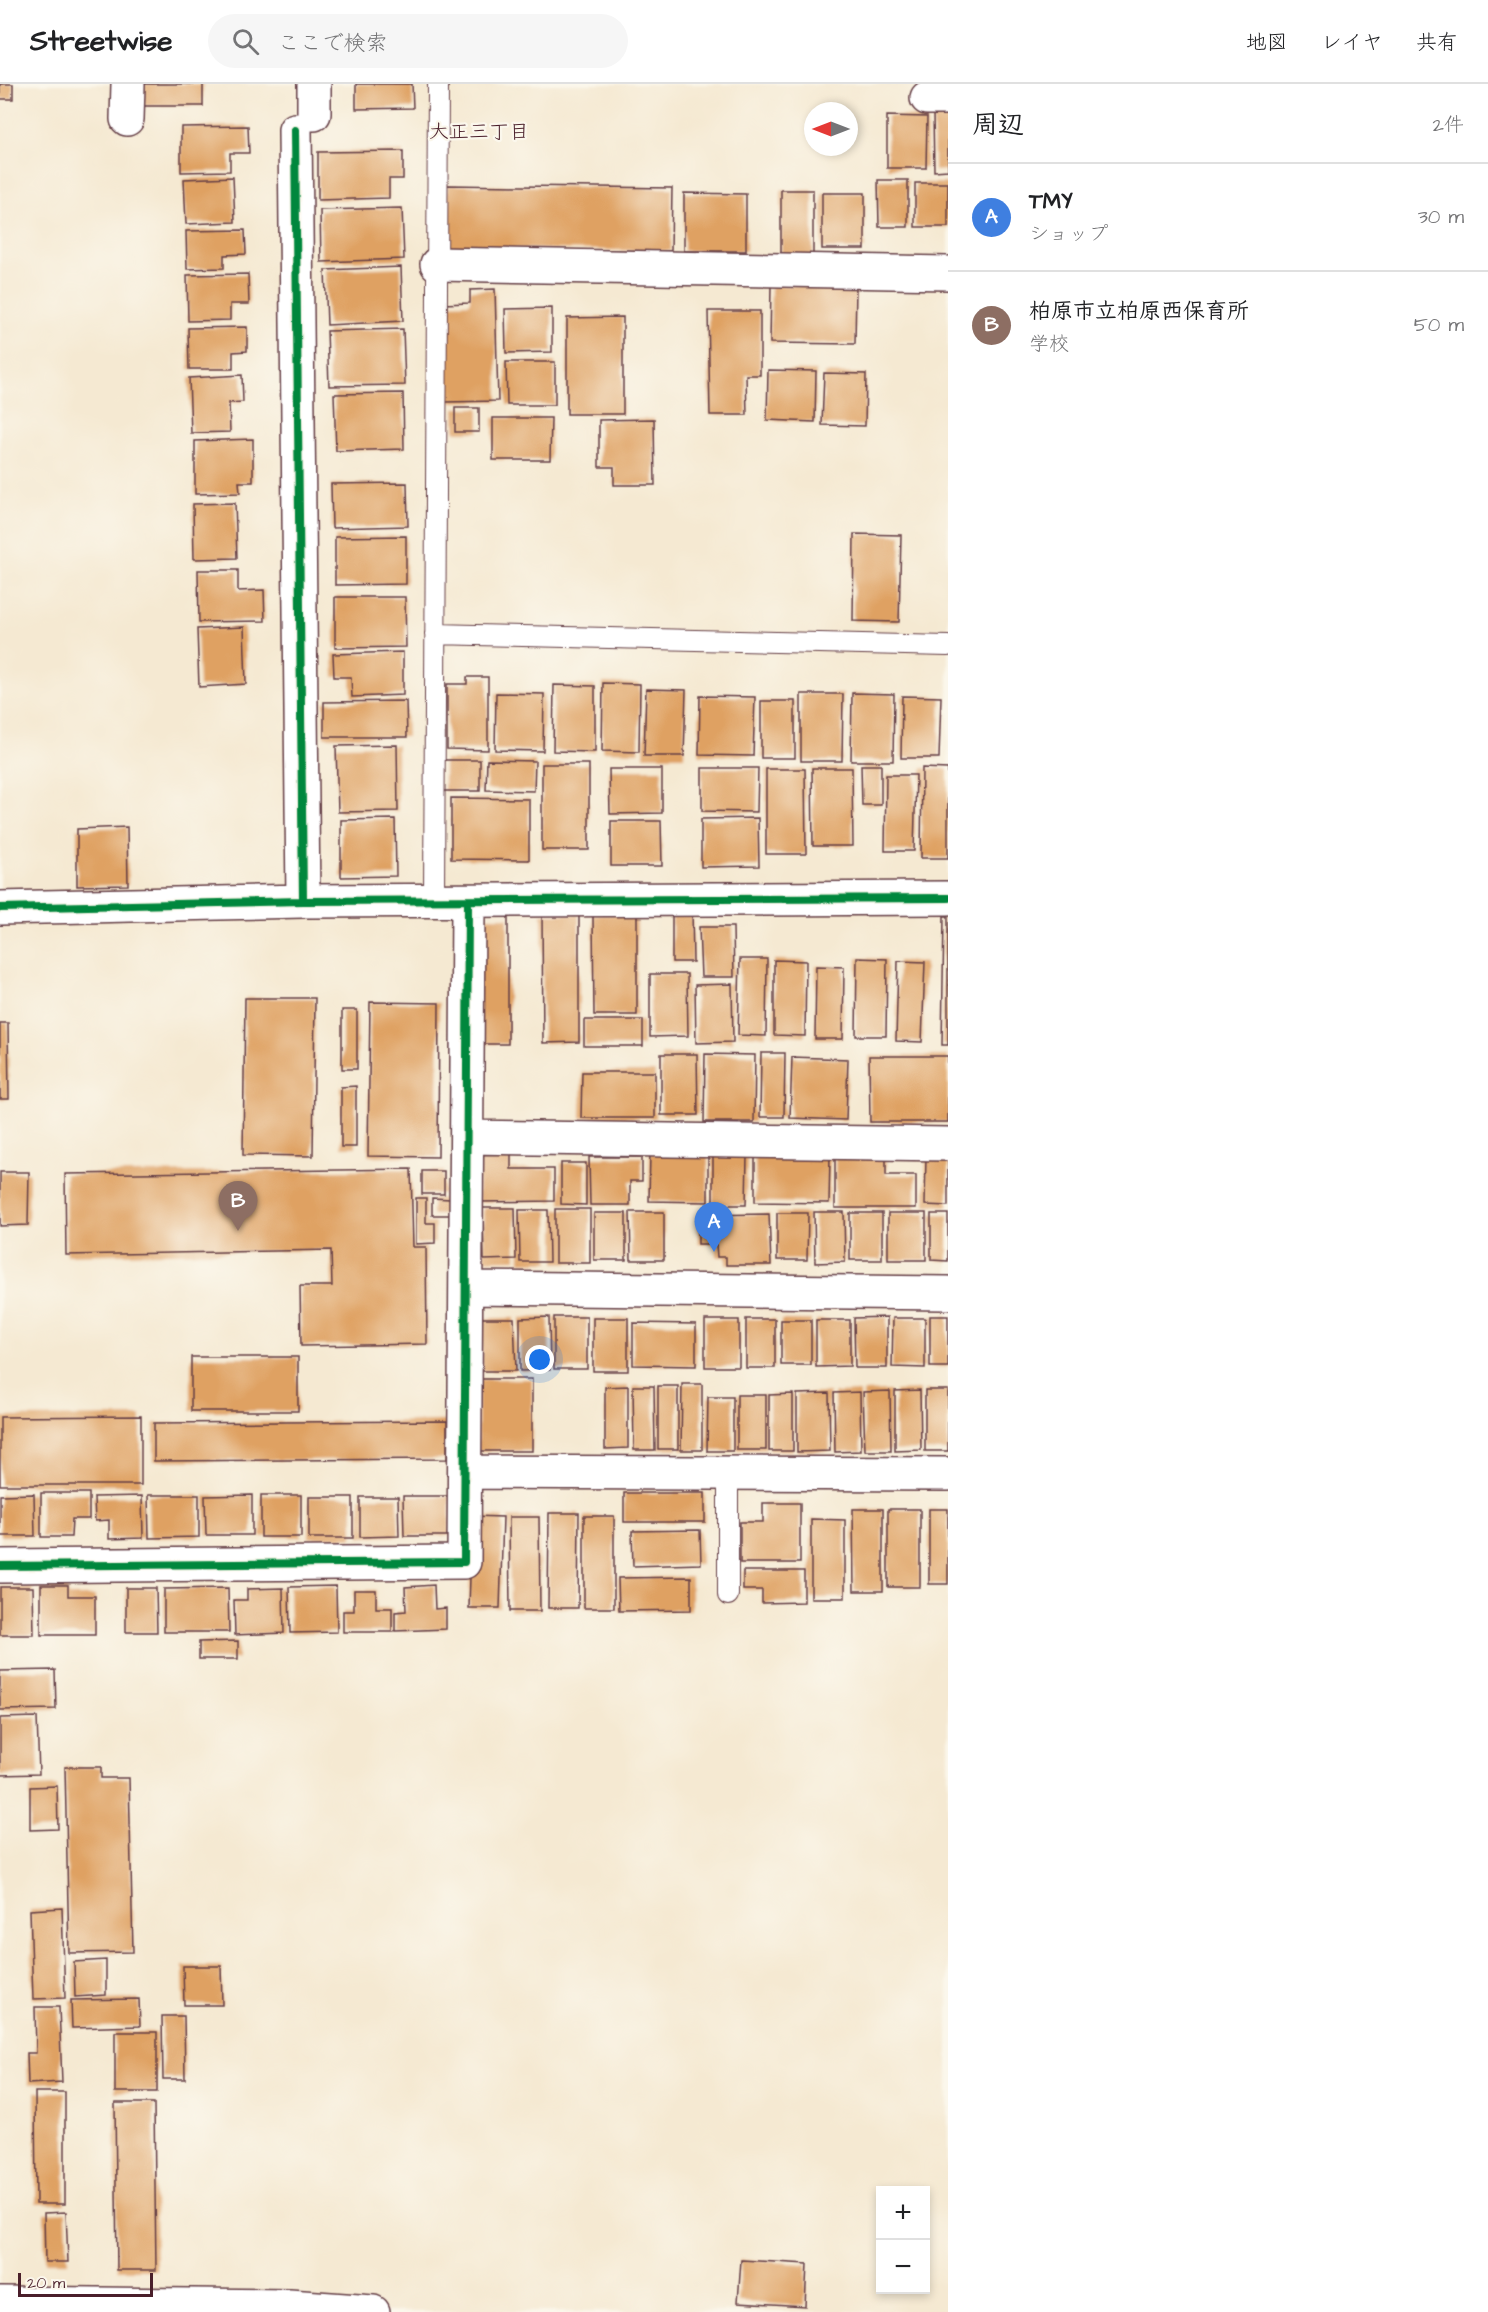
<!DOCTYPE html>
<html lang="ja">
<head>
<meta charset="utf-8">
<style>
	:root { --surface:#fff; --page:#f6f6f6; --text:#202124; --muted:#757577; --line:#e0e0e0; --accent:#1a73e8 }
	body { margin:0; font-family:"Architects Daughter","Klee One",sans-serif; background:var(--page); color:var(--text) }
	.controls { position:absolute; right:18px; bottom:18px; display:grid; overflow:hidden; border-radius:0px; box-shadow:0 3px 9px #0003 }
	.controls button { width:54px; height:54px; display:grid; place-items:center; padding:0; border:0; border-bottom:2px solid var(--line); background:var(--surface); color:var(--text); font:30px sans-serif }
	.compass { position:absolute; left:804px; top:18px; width:54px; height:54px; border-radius:50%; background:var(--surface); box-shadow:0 3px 9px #0003; rotate:270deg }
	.scale { position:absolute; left:18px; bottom:15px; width:135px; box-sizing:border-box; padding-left:6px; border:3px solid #4a1f2b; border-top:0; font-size:16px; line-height:21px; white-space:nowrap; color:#4a1f2b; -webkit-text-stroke:4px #fbf7ec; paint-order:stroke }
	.you { position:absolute; left:540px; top:1276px; width:21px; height:21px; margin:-15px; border:4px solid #fff; border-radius:50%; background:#1a73e8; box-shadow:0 0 0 9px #1a73e833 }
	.badge { display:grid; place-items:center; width:39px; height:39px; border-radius:50%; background:var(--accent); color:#fff; font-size:20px; font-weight:700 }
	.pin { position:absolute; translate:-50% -50px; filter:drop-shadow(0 2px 3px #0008) }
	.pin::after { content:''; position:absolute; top:32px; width:21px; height:18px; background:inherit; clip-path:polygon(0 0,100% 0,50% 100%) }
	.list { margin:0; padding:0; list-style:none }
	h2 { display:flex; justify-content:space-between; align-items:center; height:78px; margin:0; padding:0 24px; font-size:26px }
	h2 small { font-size:20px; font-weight:400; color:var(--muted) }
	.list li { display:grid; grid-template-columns:39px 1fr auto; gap:18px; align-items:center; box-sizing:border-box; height:108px; padding:0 24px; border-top:2px solid var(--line) }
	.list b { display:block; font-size:22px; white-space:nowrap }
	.list p { margin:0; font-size:20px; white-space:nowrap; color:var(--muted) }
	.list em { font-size:20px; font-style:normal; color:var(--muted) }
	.icon { flex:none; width:33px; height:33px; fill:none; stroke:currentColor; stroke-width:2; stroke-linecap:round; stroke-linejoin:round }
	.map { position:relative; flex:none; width:948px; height:2228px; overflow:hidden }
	header { display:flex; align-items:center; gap:36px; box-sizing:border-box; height:84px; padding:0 30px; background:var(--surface); border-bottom:2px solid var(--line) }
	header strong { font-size:28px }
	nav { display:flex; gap:33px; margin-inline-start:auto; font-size:21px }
	.search { width:420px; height:54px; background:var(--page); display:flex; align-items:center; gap:15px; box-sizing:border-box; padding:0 21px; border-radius:33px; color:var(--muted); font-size:22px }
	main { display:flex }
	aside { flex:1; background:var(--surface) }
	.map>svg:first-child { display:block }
</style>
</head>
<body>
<header>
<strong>Streetwise</strong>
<div class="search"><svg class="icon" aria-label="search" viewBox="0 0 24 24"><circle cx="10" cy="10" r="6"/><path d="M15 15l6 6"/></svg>ここで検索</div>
<nav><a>地図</a><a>レイヤ</a><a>共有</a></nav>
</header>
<main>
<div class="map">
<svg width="948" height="2228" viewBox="0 0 948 2228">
	<rect width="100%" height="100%" fill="#fbf7ec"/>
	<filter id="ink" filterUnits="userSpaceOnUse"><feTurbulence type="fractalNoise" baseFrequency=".0167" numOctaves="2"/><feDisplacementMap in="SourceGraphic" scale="12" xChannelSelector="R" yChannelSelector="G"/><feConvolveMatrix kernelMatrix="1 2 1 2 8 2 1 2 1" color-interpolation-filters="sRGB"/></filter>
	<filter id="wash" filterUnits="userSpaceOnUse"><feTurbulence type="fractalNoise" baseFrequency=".008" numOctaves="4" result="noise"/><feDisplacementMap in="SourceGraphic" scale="24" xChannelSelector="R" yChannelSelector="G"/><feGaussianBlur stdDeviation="1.35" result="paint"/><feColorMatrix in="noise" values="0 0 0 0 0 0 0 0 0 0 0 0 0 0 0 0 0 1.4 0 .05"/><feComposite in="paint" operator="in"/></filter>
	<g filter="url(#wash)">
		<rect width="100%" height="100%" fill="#f5e9d2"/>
		<g id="blocks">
			<path fill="#dfa162" d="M 0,0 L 13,0 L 13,15 L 0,15 Z
				M 144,0 L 203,0 L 203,22 L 144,22 Z
				M 356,0 L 412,0 L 413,24 L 356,25 Z
				M 933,30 L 948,30 L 948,86 L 934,87 Z
				M 887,32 L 927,33 L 926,84 L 887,84 Z
				M 248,42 L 249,69 L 230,69 L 230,87 L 181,88 L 181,43 Z
				M 403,67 L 403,95 L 389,95 L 389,114 L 318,116 L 318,68 Z
				M 233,93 L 235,138 L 186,140 L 184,95 Z
				M 878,96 L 908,96 L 908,143 L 879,143 Z
				M 915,99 L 948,99 L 948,143 L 915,143 Z
				M 447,101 L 672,104 L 671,167 L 446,164 Z
				M 781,106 L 813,106 L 813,173 L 781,173 Z
				M 684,109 L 746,110 L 746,167 L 684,167 Z
				M 822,109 L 865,109 L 865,165 L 822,165 Z
				M 402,124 L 404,175 L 321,178 L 320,126 Z
				M 245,146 L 246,170 L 224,171 L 224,184 L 187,185 L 186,147 Z
				M 401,183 L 403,237 L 327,241 L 325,186 Z
				M 248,190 L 249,220 L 230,220 L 230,236 L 188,237 L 187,191 Z
				M 771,201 L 856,202 L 855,260 L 770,259 Z
				M 495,205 L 498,317 L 444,318 L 442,220 L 470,219 L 470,206 Z
				M 552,224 L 552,268 L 506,269 L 505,225 Z
				M 708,227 L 760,227 L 760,291 L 746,291 L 747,331 L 710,331 Z
				M 623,233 L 623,330 L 567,330 L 567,234 Z
				M 247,243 L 247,267 L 233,268 L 233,285 L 189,285 L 188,244 Z
				M 403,245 L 405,301 L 329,302 L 327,247 Z
				M 506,278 L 555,278 L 555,321 L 507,321 Z
				M 768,286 L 816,287 L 815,338 L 767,336 Z
				M 824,289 L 866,290 L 865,342 L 822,341 Z
				M 242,291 L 243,318 L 229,319 L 230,348 L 191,349 L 189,294 Z
				M 403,309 L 404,365 L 336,367 L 334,310 Z
				M 455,324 L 479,324 L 479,348 L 455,348 Z
				M 493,334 L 551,334 L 550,376 L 493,376 Z
				M 654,335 L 655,401 L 614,401 L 614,383 L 599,383 L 599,336 Z
				M 253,355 L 253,398 L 239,398 L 240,409 L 195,410 L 195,357 Z
				M 407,399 L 408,442 L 332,444 L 331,400 Z
				M 235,419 L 237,474 L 194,475 L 193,420 Z
				M 854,450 L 901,451 L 899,538 L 853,537 Z
				M 406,452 L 406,500 L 335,501 L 335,453 Z
				M 198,486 L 238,486 L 238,507 L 264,506 L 265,537 L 199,538 Z
				M 335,513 L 405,513 L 406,563 L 335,564 Z
				M 244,543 L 246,600 L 199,603 L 197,545 Z
				M 403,568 L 403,611 L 352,613 L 351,593 L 334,593 L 333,570 Z
				M 467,593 L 488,593 L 488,666 L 447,665 L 447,600 L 467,600 Z
				M 603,599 L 640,600 L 639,668 L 602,667 Z
				M 554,601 L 595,602 L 595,668 L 553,667 Z
				M 646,605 L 686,606 L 684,672 L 644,672 Z
				M 496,609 L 544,610 L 543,667 L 495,666 Z
				M 852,609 L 894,610 L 893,677 L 851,677 Z
				M 801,610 L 843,610 L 842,677 L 801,677 Z
				M 700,612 L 755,613 L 753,672 L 699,671 Z
				M 902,612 L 941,613 L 939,674 L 901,674 Z
				M 406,617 L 407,653 L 324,653 L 324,618 Z
				M 761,617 L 795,617 L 795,674 L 761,674 Z
				M 397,661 L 398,727 L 338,728 L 336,662 Z
				M 444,676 L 480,676 L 480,707 L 444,707 Z
				M 487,676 L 535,677 L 534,707 L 486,706 Z
				M 542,680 L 589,680 L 589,766 L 542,766 Z
				M 861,681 L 881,681 L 881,721 L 862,721 Z
				M 702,684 L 758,684 L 757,728 L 702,727 Z
				M 812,684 L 852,684 L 853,762 L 813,762 Z
				M 922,684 L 948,685 L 948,774 L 921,774 Z
				M 609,685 L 662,685 L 662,729 L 610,730 Z
				M 766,685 L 805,685 L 806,770 L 766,770 Z
				M 886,691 L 916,691 L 914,767 L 885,767 Z
				M 451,714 L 529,715 L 529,776 L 451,775 Z
				M 758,734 L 759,782 L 701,783 L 701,735 Z
				M 395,735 L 396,792 L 341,793 L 341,736 Z
				M 611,737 L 661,737 L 662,782 L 611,782 Z
				M 127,743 L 128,801 L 77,802 L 77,745 Z
				M 672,827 L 692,827 L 693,878 L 672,878 Z
				M 542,830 L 579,830 L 579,958 L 543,959 Z
				M 637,830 L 637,931 L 594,931 L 593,831 Z
				M 944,832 L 948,832 L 948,961 L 942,961 Z
				M 479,833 L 508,833 L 508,960 L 479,960 Z
				M 699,843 L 733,843 L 734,893 L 701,893 Z
				M 857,874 L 887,875 L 886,952 L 856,952 Z
				M 740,875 L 767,875 L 766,952 L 738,951 Z
				M 774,876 L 806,877 L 805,952 L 774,951 Z
				M 898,877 L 925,878 L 922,958 L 896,957 Z
				M 816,882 L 844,883 L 843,955 L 815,955 Z
				M 650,890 L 687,890 L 688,952 L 650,953 Z
				M 732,900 L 733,958 L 696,959 L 695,901 Z
				M 245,914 L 315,914 L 313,1072 L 243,1071 Z
				M 370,918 L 439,919 L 438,1073 L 368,1072 Z
				M 342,926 L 357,926 L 357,985 L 342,985 Z
				M 584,936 L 643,936 L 643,962 L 584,962 Z
				M 0,939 L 8,939 L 9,1015 L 0,1015 Z
				M 761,969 L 785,969 L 784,1033 L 760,1033 Z
				M 661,970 L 697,970 L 698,1031 L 661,1031 Z
				M 705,970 L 755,971 L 754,1038 L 704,1038 Z
				M 869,972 L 948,972 L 948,1038 L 870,1038 Z
				M 792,973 L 848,975 L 846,1036 L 790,1034 Z
				M 582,988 L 655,988 L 655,1034 L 581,1034 Z
				M 356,1002 L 356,1063 L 341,1063 L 341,1003 Z
				M 478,1062 L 511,1062 L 511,1085 L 554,1085 L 554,1117 L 478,1118 Z
				M 650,1069 L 708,1070 L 708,1118 L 649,1117 Z
				M 755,1070 L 830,1072 L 829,1119 L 755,1118 Z
				M 835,1070 L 886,1071 L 886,1091 L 916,1091 L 916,1124 L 835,1124 Z
				M 713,1071 L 747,1071 L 746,1121 L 713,1121 Z
				M 926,1072 L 948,1072 L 948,1122 L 925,1121 Z
				M 589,1073 L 642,1073 L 642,1097 L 630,1097 L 630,1121 L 590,1121 Z
				M 561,1079 L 586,1079 L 586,1121 L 561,1120 Z
				M 411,1085 L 413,1163 L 426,1163 L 427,1260 L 301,1262 L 300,1202 L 332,1202 L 331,1166 L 66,1171 L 65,1090 Z
				M 422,1087 L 444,1087 L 444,1110 L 422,1110 Z
				M 0,1088 L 29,1088 L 28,1141 L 0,1142 Z
				M 416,1114 L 426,1114 L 426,1139 L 435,1139 L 435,1159 L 416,1160 Z
				M 432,1114 L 450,1115 L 450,1131 L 432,1131 Z
				M 483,1124 L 515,1124 L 516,1175 L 484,1176 Z
				M 555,1125 L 590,1125 L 590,1179 L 555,1179 Z
				M 519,1126 L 548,1126 L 549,1178 L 520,1178 Z
				M 630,1128 L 664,1128 L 664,1176 L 631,1176 Z
				M 814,1128 L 844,1128 L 845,1178 L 815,1179 Z
				M 594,1129 L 626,1129 L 626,1176 L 594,1176 Z
				M 777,1129 L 808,1129 L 807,1176 L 777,1176 Z
				M 850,1129 L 882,1129 L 882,1176 L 850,1176 Z
				M 888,1129 L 926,1129 L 926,1176 L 888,1176 Z
				M 769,1130 L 771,1181 L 726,1181 L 726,1173 L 717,1173 L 716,1160 L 698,1160 L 698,1131 Z
				M 931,1130 L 948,1130 L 948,1177 L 931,1176 Z
				M 930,1232 L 948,1232 L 948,1283 L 930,1283 Z
				M 549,1233 L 550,1286 L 520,1287 L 520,1234 Z
				M 554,1233 L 587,1233 L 587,1285 L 554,1285 Z
				M 887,1233 L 887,1284 L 855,1284 L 854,1234 Z
				M 481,1234 L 514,1234 L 516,1287 L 482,1287 Z
				M 593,1234 L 628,1234 L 628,1287 L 593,1287 Z
				M 893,1234 L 925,1234 L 925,1284 L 892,1283 Z
				M 746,1235 L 775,1235 L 775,1284 L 746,1284 Z
				M 705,1236 L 739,1236 L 739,1283 L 705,1283 Z
				M 781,1236 L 811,1236 L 811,1281 L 781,1281 Z
				M 816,1236 L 850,1236 L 850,1282 L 816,1283 Z
				M 633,1239 L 696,1240 L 696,1282 L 633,1281 Z
				M 191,1273 L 298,1273 L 298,1327 L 191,1327 Z
				M 478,1295 L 532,1295 L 532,1367 L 478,1367 Z
				M 682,1300 L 702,1300 L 702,1366 L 681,1366 Z
				M 628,1302 L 628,1364 L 605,1365 L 605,1303 Z
				M 633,1302 L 654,1302 L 655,1366 L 634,1366 Z
				M 658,1302 L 678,1302 L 678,1365 L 658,1365 Z
				M 920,1306 L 921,1366 L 895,1367 L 895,1307 Z
				M 925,1306 L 948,1306 L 948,1367 L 925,1367 Z
				M 890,1307 L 891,1367 L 865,1367 L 863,1308 Z
				M 860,1308 L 861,1367 L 835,1368 L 834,1309 Z
				M 829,1309 L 830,1367 L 797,1368 L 797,1310 Z
				M 793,1310 L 793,1367 L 769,1367 L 769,1311 Z
				M 737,1311 L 766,1311 L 766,1366 L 737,1366 Z
				M 708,1313 L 733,1313 L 733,1367 L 707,1367 Z
				M 141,1332 L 141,1401 L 0,1401 L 0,1333 Z
				M 447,1337 L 447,1375 L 154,1377 L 154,1339 Z
				M 41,1409 L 89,1409 L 89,1435 L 72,1435 L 71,1453 L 41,1453 Z
				M 624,1409 L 705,1409 L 705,1438 L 624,1438 Z
				M 34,1410 L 35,1452 L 0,1452 L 0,1411 Z
				M 148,1411 L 199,1411 L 199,1453 L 149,1454 Z
				M 252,1411 L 252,1451 L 206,1451 L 205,1412 Z
				M 261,1411 L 301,1411 L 301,1453 L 261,1453 Z
				M 142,1412 L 143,1454 L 109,1455 L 109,1436 L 95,1437 L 94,1413 Z
				M 403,1412 L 450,1412 L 450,1452 L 404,1452 Z
				M 309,1413 L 353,1413 L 353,1454 L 309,1454 Z
				M 360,1413 L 398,1413 L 399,1452 L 360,1453 Z
				M 763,1419 L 800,1419 L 800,1479 L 740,1479 L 740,1438 L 763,1438 Z
				M 853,1425 L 883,1425 L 883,1507 L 854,1507 Z
				M 888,1425 L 920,1425 L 920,1503 L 888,1503 Z
				M 929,1425 L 948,1425 L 948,1500 L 929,1500 Z
				M 549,1429 L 579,1429 L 578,1524 L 548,1524 Z
				M 472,1432 L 503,1433 L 500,1524 L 469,1524 Z
				M 584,1432 L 614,1432 L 614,1524 L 584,1524 Z
				M 509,1433 L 539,1433 L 540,1527 L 510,1527 Z
				M 811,1435 L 845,1436 L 845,1514 L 811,1514 Z
				M 700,1446 L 701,1480 L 633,1482 L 632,1447 Z
				M 743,1487 L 804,1487 L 804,1518 L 762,1519 L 762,1506 L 743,1506 Z
				M 691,1493 L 691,1526 L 619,1527 L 618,1494 Z
				M 41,1501 L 68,1501 L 68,1512 L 95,1512 L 95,1551 L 41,1551 Z
				M 434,1501 L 435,1525 L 446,1524 L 446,1545 L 395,1547 L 395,1528 L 406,1527 L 405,1503 Z
				M 336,1502 L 337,1548 L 290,1549 L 289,1503 Z
				M 0,1503 L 33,1503 L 34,1551 L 0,1551 Z
				M 126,1504 L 156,1504 L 157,1548 L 126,1548 Z
				M 228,1504 L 229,1548 L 164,1548 L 164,1505 Z
				M 283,1504 L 284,1549 L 235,1551 L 234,1516 L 247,1516 L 247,1505 Z
				M 354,1506 L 376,1506 L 376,1524 L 392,1524 L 392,1548 L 343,1548 L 343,1527 L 354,1527 Z
				M 238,1557 L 238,1575 L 199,1575 L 199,1558 Z
				M 55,1586 L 56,1625 L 0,1626 L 0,1587 Z
				M 37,1633 L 39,1690 L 0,1691 L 0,1634 Z
				M 65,1683 L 101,1683 L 101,1694 L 129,1694 L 133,1868 L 69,1869 Z
				M 57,1702 L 58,1745 L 30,1746 L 30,1703 Z
				M 62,1824 L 65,1914 L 33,1915 L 30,1826 Z
				M 106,1876 L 106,1911 L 75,1913 L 74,1878 Z
				M 183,1882 L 221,1882 L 222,1921 L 184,1921 Z
				M 139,1915 L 140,1942 L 72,1944 L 71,1916 Z
				M 35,1923 L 59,1923 L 62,1998 L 28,2000 L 27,1969 L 36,1969 Z
				M 162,1932 L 184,1932 L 185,1995 L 163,1995 Z
				M 115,1948 L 157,1948 L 157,2008 L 115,2008 Z
				M 35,2008 L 65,2008 L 65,2120 L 36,2120 Z
				M 115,2019 L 154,2019 L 156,2186 L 117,2186 Z
				M 66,2128 L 68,2178 L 45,2178 L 44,2129 Z
				M 741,2176 L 807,2180 L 805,2222 L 738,2218 Z"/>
		</g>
	</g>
	<g filter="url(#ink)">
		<use href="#blocks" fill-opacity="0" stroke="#643d44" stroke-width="1.5"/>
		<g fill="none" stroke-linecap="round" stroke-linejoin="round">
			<g stroke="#643d44" stroke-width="22">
				<path id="lane" d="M 435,550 L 948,562
					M 434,818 L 438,0
					M 728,1511 L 728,1389"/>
			</g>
			<g stroke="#643d44" stroke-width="36">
				<path id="street" d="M 927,14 L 948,14
					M 314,30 L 314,0
					M 127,35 L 128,0
					M 295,46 L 303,817
					M 437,180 L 948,189
					M 0,824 L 303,817 L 948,814
					M 467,1053 L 948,1060
					M 466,1204 L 948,1209
					M 465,1388 L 948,1390
					M 0,1482 L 464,1478 L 468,818
					M 0,2219 L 289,2222 L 373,2228"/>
			</g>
			<use href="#lane" stroke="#fff" stroke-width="20"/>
			<use href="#street" stroke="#fff" stroke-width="33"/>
			<g stroke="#fbf7ec" stroke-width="11">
				<path id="cycleway" d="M 295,46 L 303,817
					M 0,824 L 303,817 L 948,814
					M 0,1482 L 464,1478 L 468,818"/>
			</g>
			<use href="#cycleway" stroke="#00873e" stroke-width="8"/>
		</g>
	</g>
	<g text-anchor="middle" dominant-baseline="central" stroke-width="4.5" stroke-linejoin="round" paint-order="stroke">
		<g font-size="20" fill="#4a1f2b" stroke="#fbf7ec">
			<text x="479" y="48">大正三丁目</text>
		</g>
	</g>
</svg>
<div class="controls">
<button>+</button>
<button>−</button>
</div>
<svg class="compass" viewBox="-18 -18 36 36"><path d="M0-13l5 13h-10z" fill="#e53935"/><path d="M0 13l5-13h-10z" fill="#757577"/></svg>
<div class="scale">20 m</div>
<div class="you"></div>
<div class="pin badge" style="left:714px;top:1168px;background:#3f7fe0">A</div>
<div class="pin badge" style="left:238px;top:1147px;background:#8d6e63">B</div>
</div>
<aside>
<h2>周辺<small>2件</small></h2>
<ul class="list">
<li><span class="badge" style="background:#3f7fe0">A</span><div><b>TMY</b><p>ショップ</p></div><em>30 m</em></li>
<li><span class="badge" style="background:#8d6e63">B</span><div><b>柏原市立柏原西保育所</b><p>学校</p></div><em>50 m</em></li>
</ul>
</aside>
</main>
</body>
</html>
